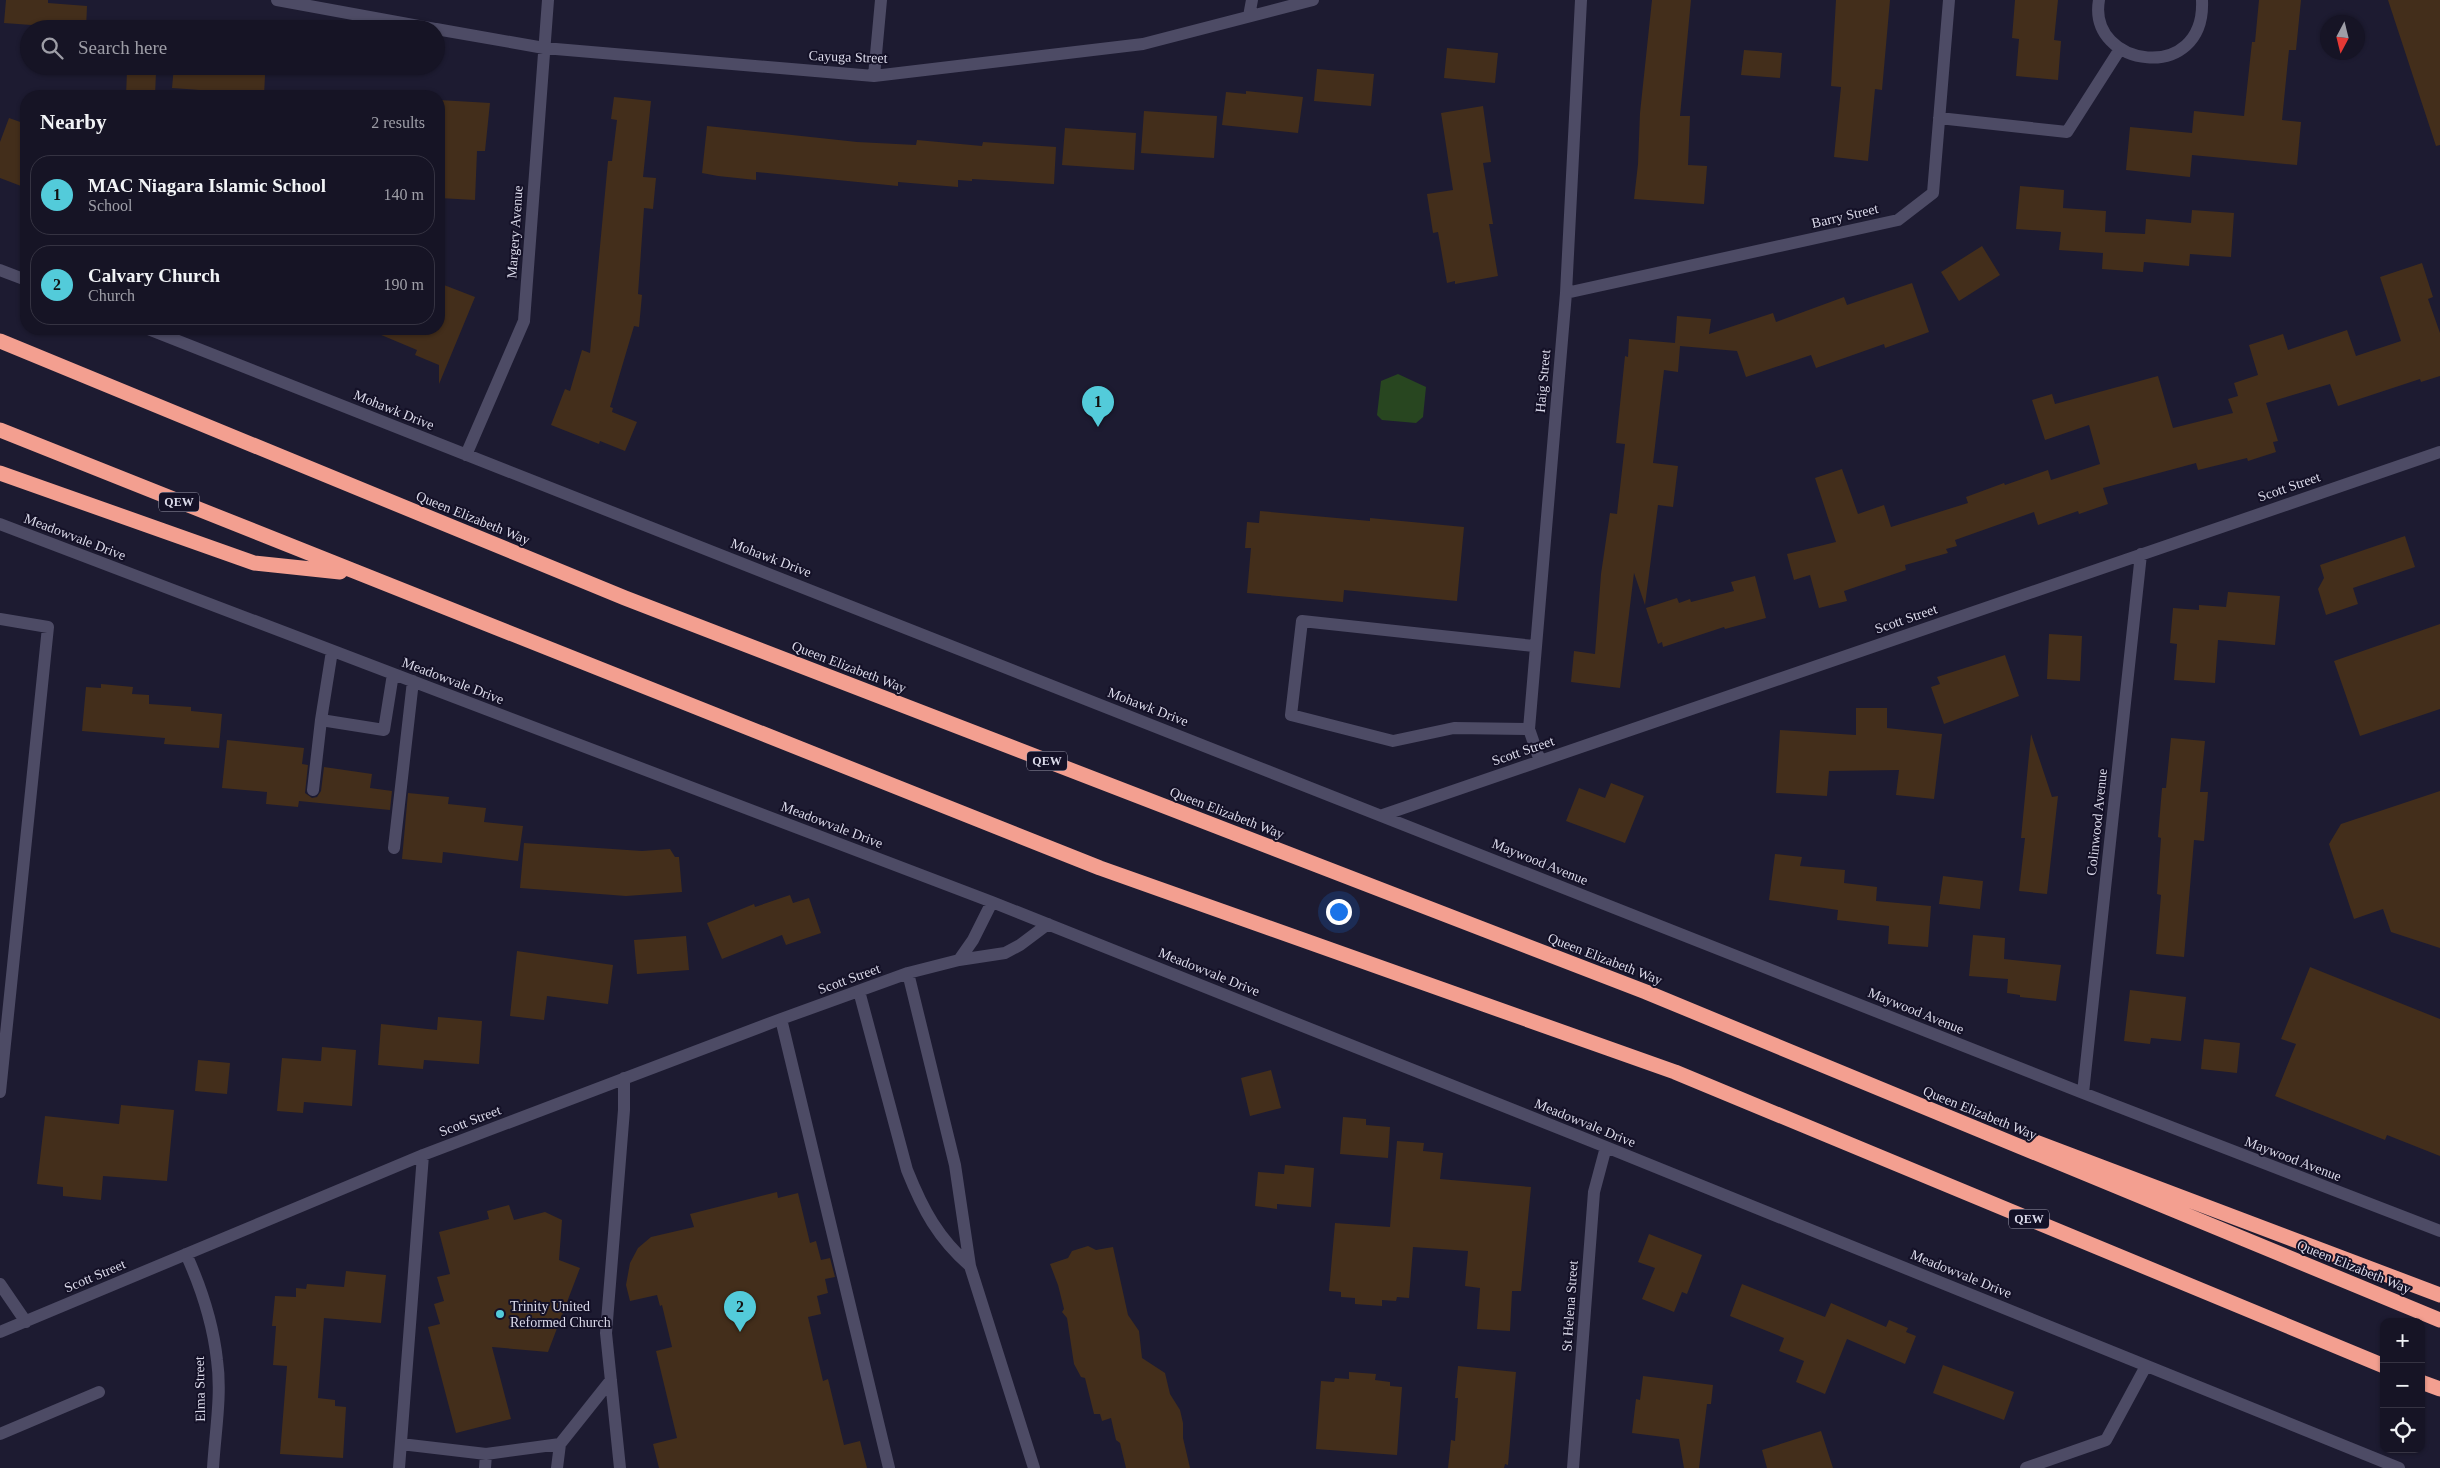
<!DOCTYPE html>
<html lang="en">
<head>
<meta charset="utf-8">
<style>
	:root { --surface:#161425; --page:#232132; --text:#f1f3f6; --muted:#9e9ea7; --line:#353342; --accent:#53cbda }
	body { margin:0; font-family:"Times New Roman",serif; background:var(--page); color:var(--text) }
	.controls { position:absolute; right:15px; bottom:15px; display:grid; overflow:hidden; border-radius:10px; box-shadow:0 1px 4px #0004 }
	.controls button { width:45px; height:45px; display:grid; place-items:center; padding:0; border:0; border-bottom:1px solid var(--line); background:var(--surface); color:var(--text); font:25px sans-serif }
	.compass { position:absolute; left:2320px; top:15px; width:45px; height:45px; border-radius:50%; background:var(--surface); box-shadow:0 1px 4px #0004; rotate:187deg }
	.you { position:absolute; left:1338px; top:911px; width:18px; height:18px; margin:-12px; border:4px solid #fff; border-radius:50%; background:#1a73e8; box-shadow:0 0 0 8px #1a73e833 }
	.badge { display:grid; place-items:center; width:32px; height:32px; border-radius:50%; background:var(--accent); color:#111; font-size:16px; font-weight:700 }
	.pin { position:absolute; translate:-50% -41px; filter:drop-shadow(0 1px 2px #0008) }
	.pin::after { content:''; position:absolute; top:26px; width:18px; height:15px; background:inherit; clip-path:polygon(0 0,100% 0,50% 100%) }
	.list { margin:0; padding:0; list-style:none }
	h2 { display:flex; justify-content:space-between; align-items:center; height:65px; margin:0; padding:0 20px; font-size:21px }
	h2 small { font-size:16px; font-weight:400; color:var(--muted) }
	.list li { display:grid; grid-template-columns:32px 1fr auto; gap:15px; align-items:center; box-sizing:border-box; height:80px; margin:0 10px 10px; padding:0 10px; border:1px solid var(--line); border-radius:20px }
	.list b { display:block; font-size:19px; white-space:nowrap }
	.list p { margin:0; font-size:16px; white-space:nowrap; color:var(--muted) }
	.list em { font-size:16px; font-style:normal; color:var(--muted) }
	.icon { flex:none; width:28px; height:28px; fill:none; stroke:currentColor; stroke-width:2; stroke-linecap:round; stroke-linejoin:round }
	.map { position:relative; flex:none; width:2440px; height:1468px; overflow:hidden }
	.search { position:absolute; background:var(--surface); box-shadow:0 1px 4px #0004; left:20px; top:20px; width:425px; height:55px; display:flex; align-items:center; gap:12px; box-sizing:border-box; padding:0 18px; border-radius:28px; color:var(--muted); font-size:19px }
	.panel { position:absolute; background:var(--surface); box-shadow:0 1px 4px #0004; left:20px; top:90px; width:425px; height:245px; border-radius:20px }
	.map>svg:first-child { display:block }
</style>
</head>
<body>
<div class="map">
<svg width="2440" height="1468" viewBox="0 0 2440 1468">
	<rect width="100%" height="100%" fill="#1d1b31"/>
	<path fill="#284620" d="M 1398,374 L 1426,387 L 1423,417 L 1416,423 L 1382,420 L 1377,415 L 1381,381 Z"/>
	<path fill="#432e1b" d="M 6,0 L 48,0 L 48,3 L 87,6 L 86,29 L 4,23 Z
		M 1652,0 L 1691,0 L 1680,116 L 1690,116 L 1688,165 L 1707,166 L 1704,204 L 1634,199 L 1638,164 L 1640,113 Z
		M 1836,0 L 1890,0 L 1882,90 L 1875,89 L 1868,161 L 1834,157 L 1841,87 L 1831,86 Z
		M 2015,0 L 2058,0 L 2054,40 L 2061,41 L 2058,80 L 2016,76 L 2019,39 L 2012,38 Z
		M 2259,0 L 2301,0 L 2296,50 L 2289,50 L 2282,120 L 2301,122 L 2297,165 L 2192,155 L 2190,177 L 2126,170 L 2130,127 L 2192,133 L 2194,111 L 2244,116 L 2252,42 L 2255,42 Z
		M 2388,0 L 2440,0 L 2440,145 L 2436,146 Z
		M 1447,48 L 1498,53 L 1495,83 L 1444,78 Z
		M 1744,50 L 1782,53 L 1780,78 L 1741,75 Z
		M 174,66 L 210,66 L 210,69 L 255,71 L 255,75 L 265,75 L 264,96 L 227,96 L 227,92 L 172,88 Z
		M 1317,69 L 1374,74 L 1371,106 L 1314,101 Z
		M 127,71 L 156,72 L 155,96 L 126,96 Z
		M 1246,91 L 1303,97 L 1298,133 L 1222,125 L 1226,92 L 1246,94 Z
		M 614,97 L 651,101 L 643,177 L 656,178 L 653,209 L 644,208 L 638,294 L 642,295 L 639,327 L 634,326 L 610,407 L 613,408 L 612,412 L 637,422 L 625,451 L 600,441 L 599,444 L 551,425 L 565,389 L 570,391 L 582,350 L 590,353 L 608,161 L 612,161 L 617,120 L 611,119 Z
		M 439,100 L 490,103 L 485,151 L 477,151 L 475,200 L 439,198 Z
		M 1483,106 L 1491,162 L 1483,163 L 1493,224 L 1489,224 L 1498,276 L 1455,284 L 1455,281 L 1447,283 L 1438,232 L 1433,233 L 1427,194 L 1453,190 L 1441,113 Z
		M 1144,111 L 1217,116 L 1214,158 L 1141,153 Z
		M 9,118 L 26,124 L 26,173 L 21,186 L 0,178 L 0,142 Z
		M 707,126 L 857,142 L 916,145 L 917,140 L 982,146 L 983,142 L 1056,147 L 1054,184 L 972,179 L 972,181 L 958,180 L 958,187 L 898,182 L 898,186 L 756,172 L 756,180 L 718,176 L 702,173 Z
		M 1065,128 L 1136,133 L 1134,170 L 1062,165 Z
		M 2020,186 L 2064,190 L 2063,208 L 2106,211 L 2105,232 L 2145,234 L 2146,219 L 2191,223 L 2192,210 L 2234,213 L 2231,257 L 2190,254 L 2189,266 L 2144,262 L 2143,272 L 2102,269 L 2103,253 L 2059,250 L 2061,232 L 2016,229 Z
		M 1982,246 L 2000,275 L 1959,301 L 1941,272 Z
		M 2422,263 L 2433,297 L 2428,299 L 2440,333 L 2440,376 L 2421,382 L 2420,379 L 2338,406 L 2330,384 L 2266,403 L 2278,441 L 2273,442 L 2276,452 L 2248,461 L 2247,458 L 2198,470 L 2196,463 L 2103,488 L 2108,504 L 2079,514 L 2078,511 L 2038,525 L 2034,512 L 1955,540 L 1957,546 L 1946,549 L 1948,553 L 1905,565 L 1906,570 L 1844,591 L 1847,601 L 1819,608 L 1810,575 L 1794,580 L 1787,554 L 1836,542 L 1815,478 L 1842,469 L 1858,514 L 1884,505 L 1891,527 L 1968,503 L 1966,497 L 2004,483 L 2005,485 L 2048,470 L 2051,480 L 2100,464 L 2089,425 L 2045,440 L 2032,400 L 2052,394 L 2055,404 L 2158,376 L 2173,428 L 2233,413 L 2228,399 L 2238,396 L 2234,383 L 2258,375 L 2249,345 L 2283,334 L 2288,350 L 2347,330 L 2356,356 L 2401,341 L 2380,277 Z
		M 1912,283 L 1929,332 L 1885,348 L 1884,344 L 1816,368 L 1811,355 L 1746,377 L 1737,351 L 1680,346 L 1678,372 L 1664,370 L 1653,463 L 1678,466 L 1673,507 L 1658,505 L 1645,605 L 1634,573 L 1620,688 L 1571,682 L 1574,651 L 1595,654 L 1601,574 L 1610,513 L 1617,514 L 1625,444 L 1616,443 L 1625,356 L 1628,357 L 1629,339 L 1675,343 L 1677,316 L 1711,319 L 1709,334 L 1773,313 L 1776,322 L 1844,297 L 1847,305 Z
		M 444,285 L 475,297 L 439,384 L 439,365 L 415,355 L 417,350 L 367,329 L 439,329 L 439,298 Z
		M 1260,511 L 1370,521 L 1370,518 L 1464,527 L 1457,601 L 1344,590 L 1343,602 L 1247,593 L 1251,548 L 1245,548 L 1247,522 L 1259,523 Z
		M 2405,536 L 2415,567 L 2353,588 L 2358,604 L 2326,615 L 2318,589 L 2324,578 L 2320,565 Z
		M 1755,576 L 1766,618 L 1725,629 L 1724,627 L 1663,647 L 1662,642 L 1658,644 L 1646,608 L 1677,598 L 1679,603 L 1690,599 L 1691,602 L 1734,591 L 1731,582 Z
		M 2228,592 L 2280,596 L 2275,645 L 2218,640 L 2215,683 L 2174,680 L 2177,644 L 2170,643 L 2173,608 L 2199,610 L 2199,605 L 2226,607 Z
		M 2440,624 L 2440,709 L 2360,736 L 2334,661 Z
		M 2049,634 L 2082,636 L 2080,681 L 2047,679 Z
		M 2005,655 L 2019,696 L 1944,724 L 1931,687 L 1940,684 L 1937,677 Z
		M 101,684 L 133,687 L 132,694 L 149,695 L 149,704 L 191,707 L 191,711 L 222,714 L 219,748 L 164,744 L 165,738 L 82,731 L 86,687 L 101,688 Z
		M 1856,708 L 1887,708 L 1887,728 L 1942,734 L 1934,799 L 1896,795 L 1899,770 L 1829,771 L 1827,796 L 1776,793 L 1780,730 L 1856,735 Z
		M 2031,734 L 2052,797 L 2058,796 L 2047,894 L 2019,891 L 2025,838 L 2021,838 Z
		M 2171,738 L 2205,741 L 2200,792 L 2208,792 L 2204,841 L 2194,840 L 2184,957 L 2156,954 L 2161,895 L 2157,894 L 2161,838 L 2158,837 L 2162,788 L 2166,788 Z
		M 227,740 L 304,748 L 302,764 L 308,765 L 305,793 L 312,798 L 317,797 L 321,791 L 324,767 L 372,774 L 370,788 L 392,791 L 390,810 L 299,801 L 298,807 L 266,804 L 267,792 L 222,788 Z
		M 1611,783 L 1644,796 L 1625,843 L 1566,821 L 1579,788 L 1605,798 Z
		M 2440,791 L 2440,948 L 2391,932 L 2383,909 L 2354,919 L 2329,844 L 2341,824 Z
		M 408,793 L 449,797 L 448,804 L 486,808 L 484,822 L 523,826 L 518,861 L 443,852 L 442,863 L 402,859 Z
		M 524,843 L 642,851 L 670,849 L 675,857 L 679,857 L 682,892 L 626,896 L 520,888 Z
		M 1775,854 L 1802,857 L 1800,866 L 1845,870 L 1844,883 L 1877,887 L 1876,901 L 1931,906 L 1928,947 L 1888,944 L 1889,926 L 1837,920 L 1838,910 L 1769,900 Z
		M 1943,876 L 1983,881 L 1980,909 L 1939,904 Z
		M 790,895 L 793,903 L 809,898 L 821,933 L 786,945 L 782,935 L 722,959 L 707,923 L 754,904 L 755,907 Z
		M 1973,935 L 2005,938 L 2004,959 L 2061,965 L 2056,1001 L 2020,997 L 2020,995 L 2007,993 L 2008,979 L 1969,976 Z
		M 686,936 L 689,970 L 637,974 L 634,940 Z
		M 517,951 L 613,965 L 608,1004 L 547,996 L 544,1020 L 510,1016 Z
		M 2310,967 L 2440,1019 L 2440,1156 L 2387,1135 L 2385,1140 L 2275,1096 L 2296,1044 L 2281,1039 Z
		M 2130,990 L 2186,997 L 2181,1041 L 2151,1038 L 2150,1044 L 2124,1041 Z
		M 438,1017 L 482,1021 L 479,1064 L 424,1060 L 423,1069 L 378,1065 L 381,1024 L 437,1030 Z
		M 2204,1039 L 2240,1043 L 2237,1073 L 2201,1069 Z
		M 322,1047 L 356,1050 L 352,1106 L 304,1102 L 303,1113 L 277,1111 L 282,1058 L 321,1061 Z
		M 198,1060 L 230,1063 L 227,1094 L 195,1091 Z
		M 1271,1070 L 1281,1108 L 1250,1116 L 1241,1078 Z
		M 121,1105 L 174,1110 L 167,1181 L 103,1176 L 101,1200 L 63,1196 L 63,1187 L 37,1184 L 45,1116 L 119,1124 Z
		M 1343,1117 L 1366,1119 L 1366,1125 L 1390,1127 L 1388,1158 L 1340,1154 Z
		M 1397,1141 L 1424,1143 L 1423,1151 L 1443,1153 L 1440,1179 L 1531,1187 L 1521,1291 L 1512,1291 L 1510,1331 L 1477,1329 L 1480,1288 L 1465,1286 L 1468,1251 L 1413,1247 L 1409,1298 L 1397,1297 L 1396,1301 L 1382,1300 L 1382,1306 L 1355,1304 L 1355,1298 L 1341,1297 L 1341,1292 L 1329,1291 L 1335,1223 L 1390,1227 Z
		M 1285,1165 L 1314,1168 L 1311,1207 L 1277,1204 L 1277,1209 L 1255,1206 L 1258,1172 L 1284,1174 Z
		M 777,1192 L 778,1198 L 798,1193 L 810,1243 L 816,1241 L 821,1260 L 830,1258 L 835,1277 L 825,1279 L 828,1293 L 817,1296 L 821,1314 L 808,1317 L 823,1381 L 828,1379 L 844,1445 L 860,1441 L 867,1468 L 659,1468 L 653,1444 L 677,1438 L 656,1351 L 672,1347 L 662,1305 L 660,1306 L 657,1295 L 630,1301 L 626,1285 L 630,1263 L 638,1248 L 651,1237 L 694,1227 L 690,1214 Z
		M 509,1205 L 514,1220 L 545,1212 L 562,1220 L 559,1260 L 580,1268 L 548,1352 L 492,1347 L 511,1419 L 456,1433 L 428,1327 L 440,1324 L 434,1304 L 444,1301 L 437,1277 L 450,1274 L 439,1232 L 489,1219 L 487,1211 Z
		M 1649,1234 L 1702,1255 L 1687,1294 L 1682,1292 L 1674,1312 L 1642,1299 L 1655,1268 L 1638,1262 Z
		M 1088,1246 L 1096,1250 L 1113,1247 L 1128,1315 L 1139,1331 L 1142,1358 L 1165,1373 L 1170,1394 L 1180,1410 L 1183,1423 L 1183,1438 L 1190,1468 L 1126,1468 L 1120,1443 L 1116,1440 L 1111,1418 L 1102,1421 L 1100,1414 L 1094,1414 L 1085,1378 L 1081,1377 L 1074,1364 L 1067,1318 L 1062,1312 L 1064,1309 L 1058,1285 L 1050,1264 L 1068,1258 L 1072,1251 Z
		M 346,1271 L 386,1275 L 381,1323 L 324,1318 L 318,1398 L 335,1400 L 335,1406 L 346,1407 L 343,1458 L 280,1454 L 287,1366 L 273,1365 L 276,1326 L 272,1326 L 275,1296 L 296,1297 L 296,1288 L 306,1289 L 307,1284 L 344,1287 Z
		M 1742,1284 L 1825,1317 L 1831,1303 L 1886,1327 L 1889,1320 L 1908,1328 L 1906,1332 L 1916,1336 L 1905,1364 L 1847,1339 L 1825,1394 L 1796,1382 L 1804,1361 L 1779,1351 L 1784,1338 L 1730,1316 Z
		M 1943,1365 L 2014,1392 L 2004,1420 L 1933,1393 Z
		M 1458,1366 L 1516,1372 L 1508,1465 L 1505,1464 L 1504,1468 L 1448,1468 L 1451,1440 L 1455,1441 L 1458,1398 L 1455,1398 Z
		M 1349,1372 L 1376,1374 L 1375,1380 L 1390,1382 L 1390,1386 L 1402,1387 L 1397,1455 L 1316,1449 L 1321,1381 L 1334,1382 L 1335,1378 L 1349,1379 Z
		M 1643,1376 L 1713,1385 L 1711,1404 L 1707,1404 L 1699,1468 L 1684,1468 L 1679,1439 L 1632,1433 L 1636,1399 L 1640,1400 Z
		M 1821,1431 L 1833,1468 L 1767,1468 L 1762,1450 Z"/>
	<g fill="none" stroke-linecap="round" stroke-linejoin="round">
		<path stroke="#4d4b65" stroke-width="12" d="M 277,0 L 435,29
			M 2099,0 C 2087,68 2206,85 2202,0
			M 1249,16 L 1252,0
			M 436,29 L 544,48 L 874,76 L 1143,44 L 1313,0
			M 874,76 L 881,0
			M 1939,118 L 2067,132 L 2120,49
			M 0,270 L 26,280
			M 1566,293 L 1898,220 L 1933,193 L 1949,0
			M 148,329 L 2083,1093 L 2440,1231
			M 466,455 L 524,321 L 548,0
			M 0,524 L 992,902 L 1606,1147 L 2399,1468
			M 0,619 L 48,627 L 0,1092
			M 332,651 L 321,720 L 384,730 L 393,674
			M 1529,729 L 1454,728 L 1393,741 L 1291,715 L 1302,621 L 1534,646
			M 1540,761 L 1529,729 L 1566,293 L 1581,0
			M 313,790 L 321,720
			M 1383,815 L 2440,452
			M 394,848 L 413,681
			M 959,960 L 1005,953 L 1020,945 L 1048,924
			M 908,973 L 955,1165 L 970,1266
			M 859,991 L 907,1170 C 923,1210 938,1238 970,1266 L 1034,1468
			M 781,1019 L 889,1468
			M 2083,1093 L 2141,554
			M 186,1254 C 201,1287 213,1324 217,1360 C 222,1395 215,1433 213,1468
			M 0,1284 L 26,1322
			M 0,1332 L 423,1155 L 781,1019 L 908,973 L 959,960 L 973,940 L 992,902
			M 0,1434 L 99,1392
			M 401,1444 L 486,1454 L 560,1444
			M 399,1468 L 423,1155
			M 485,1468 L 486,1454
			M 557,1468 L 560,1444 L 611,1380
			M 620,1468 L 606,1333 L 624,1110 L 624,1078
			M 1573,1468 L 1594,1192 L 1606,1147
			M 2026,1468 L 2106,1440 L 2146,1366"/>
		<path stroke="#f39f90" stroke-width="15" d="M 0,341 L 625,598 L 1646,992 L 2440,1320
			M 0,430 L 1100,868 L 1675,1072 L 2384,1366
			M 0,473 L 254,563 L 340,572
			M 2033,1141 L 2440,1295
			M 2421,1382 L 2440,1389"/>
	</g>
	<circle fill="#53cbda" stroke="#141127" stroke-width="2" cx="500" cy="1314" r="5"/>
	<g text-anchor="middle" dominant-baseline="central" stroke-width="4" stroke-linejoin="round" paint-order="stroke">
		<g fill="#141127" stroke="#9f9eb0" stroke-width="1">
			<rect x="159" y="492.5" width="40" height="19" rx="4"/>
			<rect x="1027" y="751.5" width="40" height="19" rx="4"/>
			<rect x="2009" y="1209.5" width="40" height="19" rx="4"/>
		</g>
		<g font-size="12" font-weight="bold" fill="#dbdaea">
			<text x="179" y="502">QEW</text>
			<text x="1047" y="761">QEW</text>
			<text x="2029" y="1219">QEW</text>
		</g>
		<g font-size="14" fill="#dbdaea" stroke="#141127">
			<text transform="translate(848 57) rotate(2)">Cayuga Street</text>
			<text transform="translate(1845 216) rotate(-13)">Barry Street</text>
			<text transform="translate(515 232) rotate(-86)">Margery Avenue</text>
			<text transform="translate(1543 381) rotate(-85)">Haig Street</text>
			<text transform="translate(394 410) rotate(22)">Mohawk Drive</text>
			<text transform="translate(2289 487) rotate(-19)">Scott Street</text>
			<text transform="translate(473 518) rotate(22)">Queen Elizabeth Way</text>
			<text transform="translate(75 537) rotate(21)">Meadowvale Drive</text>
			<text transform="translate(771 558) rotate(21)">Mohawk Drive</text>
			<text transform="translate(1906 619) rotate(-19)">Scott Street</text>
			<text transform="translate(849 667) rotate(21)">Queen Elizabeth Way</text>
			<text transform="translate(453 681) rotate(21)">Meadowvale Drive</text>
			<text transform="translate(1148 707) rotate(21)">Mohawk Drive</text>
			<text transform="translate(1523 751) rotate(-19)">Scott Street</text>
			<text transform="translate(1227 813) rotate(21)">Queen Elizabeth Way</text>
			<text transform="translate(2097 822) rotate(-84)">Colinwood Avenue</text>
			<text transform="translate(832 825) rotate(21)">Meadowvale Drive</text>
			<text transform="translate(1540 862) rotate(22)">Maywood Avenue</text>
			<text transform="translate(1605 959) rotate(21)">Queen Elizabeth Way</text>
			<text transform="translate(1209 972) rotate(22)">Meadowvale Drive</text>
			<text transform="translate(849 979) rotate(-20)">Scott Street</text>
			<text transform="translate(1916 1011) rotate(22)">Maywood Avenue</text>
			<text transform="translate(1980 1113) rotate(22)">Queen Elizabeth Way</text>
			<text transform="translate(470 1121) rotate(-21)">Scott Street</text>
			<text transform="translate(1585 1123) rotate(22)">Meadowvale Drive</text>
			<text transform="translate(2293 1159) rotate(21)">Maywood Avenue</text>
			<text transform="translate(2354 1267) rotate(22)">Queen Elizabeth Way</text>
			<text transform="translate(1961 1274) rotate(22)">Meadowvale Drive</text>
			<text transform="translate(95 1276) rotate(-23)">Scott Street</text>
			<text transform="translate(1570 1306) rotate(-86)">St Helena Street</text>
			<text transform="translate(200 1389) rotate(-91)">Elma Street</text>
		</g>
		<g font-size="14" fill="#dbdaea" stroke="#141127" text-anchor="start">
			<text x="510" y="1306">Trinity United<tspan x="510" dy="16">Reformed Church</tspan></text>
		</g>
	</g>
</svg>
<div class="controls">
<button>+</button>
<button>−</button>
<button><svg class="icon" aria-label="locate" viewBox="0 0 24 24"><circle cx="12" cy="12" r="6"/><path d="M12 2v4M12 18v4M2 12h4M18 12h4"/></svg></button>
</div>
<svg class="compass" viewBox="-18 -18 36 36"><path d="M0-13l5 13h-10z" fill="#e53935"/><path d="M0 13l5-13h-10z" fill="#9e9ea7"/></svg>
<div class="you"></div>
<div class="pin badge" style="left:1098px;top:427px">1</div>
<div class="pin badge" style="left:740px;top:1332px">2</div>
<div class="search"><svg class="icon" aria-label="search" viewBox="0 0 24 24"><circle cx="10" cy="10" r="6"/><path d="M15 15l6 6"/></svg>Search here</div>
<section class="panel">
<h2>Nearby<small>2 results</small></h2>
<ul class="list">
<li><span class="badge">1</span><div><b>MAC Niagara Islamic School</b><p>School</p></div><em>140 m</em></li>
<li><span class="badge">2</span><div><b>Calvary Church</b><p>Church</p></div><em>190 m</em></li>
</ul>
</section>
</div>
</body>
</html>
